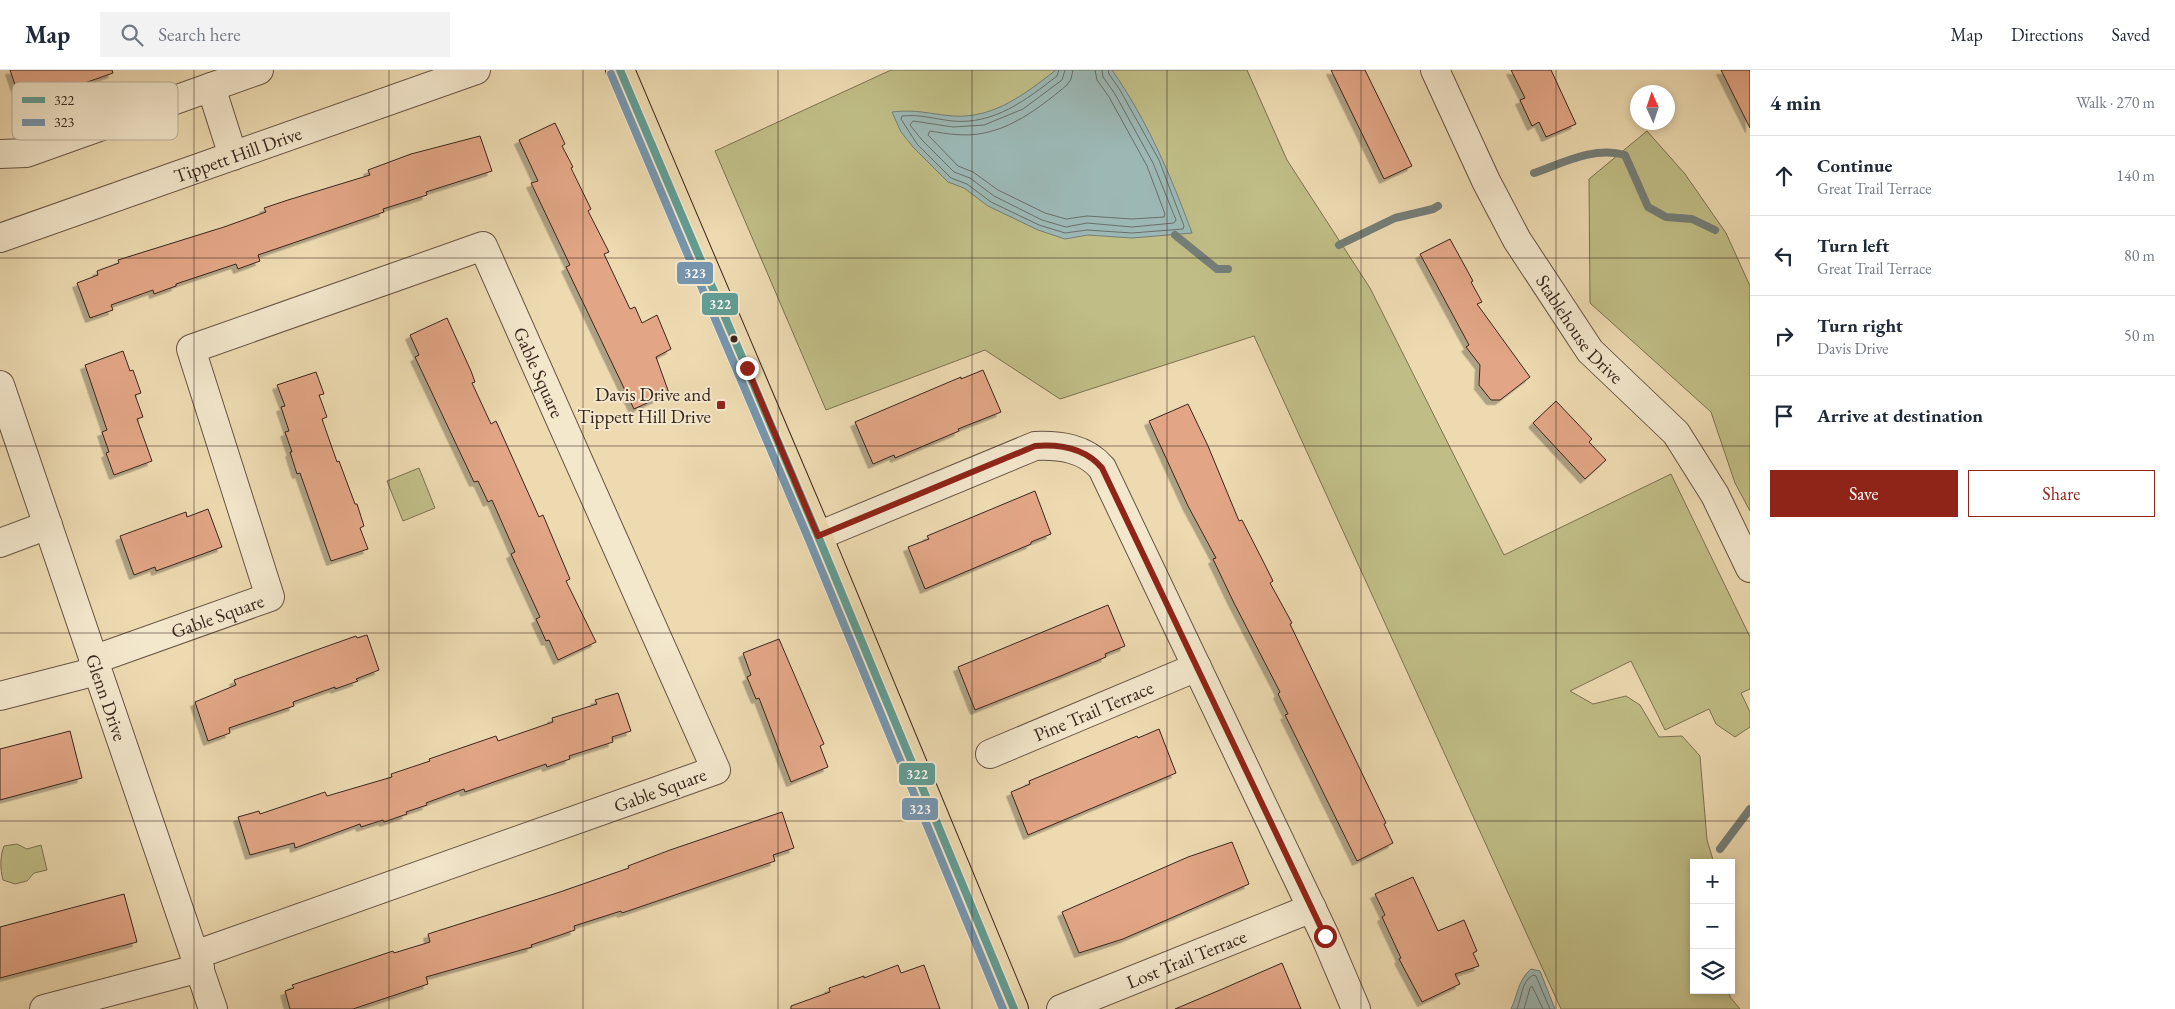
<!DOCTYPE html>
<html lang="en">
<head>
<meta charset="utf-8">
<style>
	:root { --surface:#fff; --page:#f2f2f3; --text:#1f2937; --muted:#747a83; --line:#e0e1e3; --accent:#8f2418 }
	body { margin:0; font-family:"EB Garamond",serif; background:var(--page); color:var(--text) }
	.controls { position:absolute; right:15px; bottom:15px; display:grid; overflow:hidden; border-radius:0px; box-shadow:0 2px 8px #0003 }
	.controls button { width:45px; height:45px; display:grid; place-items:center; padding:0; border:0; border-bottom:1px solid var(--line); background:var(--surface); color:var(--text); font:25px sans-serif }
	.compass { position:absolute; left:1630px; top:15px; width:45px; height:45px; border-radius:50%; background:var(--surface); box-shadow:0 2px 8px #0003; rotate:357deg }
	.stop { position:absolute; width:15px; height:15px; margin:-11px; border:4px solid #8f2418; border-radius:50%; background:#fff }
	.stop.end { background:#8f2418; border-color:#fff; box-shadow:0 1px 5px #0008 }
	.list { margin:0; padding:0; list-style:none }
	h2 { display:flex; justify-content:space-between; align-items:center; height:65px; margin:0; padding:0 20px; font-size:21px }
	h2 small { font-size:16px; font-weight:400; color:var(--muted) }
	.list li { display:grid; grid-template-columns:32px 1fr auto; gap:15px; align-items:center; box-sizing:border-box; height:80px; padding:0 20px; border-top:1px solid var(--line) }
	.list b { display:block; font-size:19px; white-space:nowrap }
	.list p { margin:0; font-size:16px; white-space:nowrap; color:var(--muted) }
	.list em { font-size:16px; font-style:normal; color:var(--muted) }
	.actions { display:flex; gap:10px; padding:15px 20px }
	.actions a { flex:1; padding:11px 0; border:1px solid var(--accent); border-radius:0px; text-align:center; font-size:18px; color:var(--accent) }
	.actions .main { background:var(--accent); color:#fff }
	.icon { flex:none; width:28px; height:28px; fill:none; stroke:currentColor; stroke-width:2; stroke-linecap:round; stroke-linejoin:round }
	.map { position:relative; flex:none; width:1750px; height:939px; overflow:hidden }
	header { display:flex; align-items:center; gap:30px; box-sizing:border-box; height:70px; padding:0 25px; background:var(--surface); border-bottom:1px solid var(--line) }
	header strong { font-size:24px }
	nav { display:flex; gap:28px; margin-inline-start:auto; font-size:18px }
	.search { width:350px; height:45px; background:var(--page); display:flex; align-items:center; gap:12px; box-sizing:border-box; padding:0 18px; border-radius:0px; color:var(--muted); font-size:19px }
	main { display:flex }
	aside { flex:1; background:var(--surface) }
	.map>svg:first-child { display:block }
</style>
</head>
<body>
<header>
<strong>Map</strong>
<div class="search"><svg class="icon" aria-label="search" viewBox="0 0 24 24"><circle cx="10" cy="10" r="6"/><path d="M15 15l6 6"/></svg>Search here</div>
<nav><a>Map</a><a>Directions</a><a>Saved</a></nav>
</header>
<main>
<div class="map">
<svg width="1750" height="939" viewBox="0 0 1750 939">
	<defs>
		<filter id="shadow"><feDropShadow dx="-4.5" dy="4.5" stdDeviation="0" flood-color="#0004"/></filter>
	</defs>
	<rect width="100%" height="100%" fill="#eddab1"/>
	<filter id="stains"><feTurbulence type="fractalNoise" baseFrequency=".004" numOctaves="4"/><feColorMatrix values="0 0 0 0 .2 0 0 0 0 .09 0 0 0 0 .02 0 0 0 .5 -.17"/></filter>
	<radialGradient id="worn" r=".72"><stop offset=".6" stop-color="#630" stop-opacity="0"/><stop offset="1" stop-color="#630" stop-opacity=".3"/></radialGradient>
	<path fill="#c0bd86" stroke="#7c7252" d="M 891,0 L 1247,0 L 1287,90 L 1370,218 L 1504,485 L 1671,404 L 1750,567 L 1750,619 L 1741,623 L 1750,642 L 1750,657 L 1735,667 L 1716,654 L 1709,639 L 1665,660 L 1631,591 L 1570,621 L 1593,634 L 1626,626 L 1640,635 L 1659,667 L 1682,666 L 1700,686 L 1707,770 L 1714,793 L 1694,793 L 1694,920 L 1729,920 L 1730,927 L 1740,939 L 1561,939 L 1254,266 L 1060,329 L 985,280 L 826,340 L 715,81 Z
		M 1647,61 L 1685,104 L 1726,163 L 1750,216 L 1750,441 L 1735,413 L 1711,342 L 1590,233 L 1589,109 Z
		M 419,398 L 435,438 L 403,451 L 387,411 Z
		M 17,774 L 27,779 L 41,775 L 47,800 L 34,803 L 27,811 L 15,814 L 3,810 C 0,799 0,786 4,776 Z"/>
	<path fill="#9cb8b5" stroke="#747e78" d="M 1056,0 L 1112,0 C 1147,50 1171,106 1192,163 L 1132,168 L 1088,165 L 1065,169 L 1038,160 L 988,136 L 964,118 L 948,112 L 913,77 L 901,62 L 892,42 C 916,39 929,44 953,46 C 994,49 1026,23 1056,0 Z
		M 1531,899 L 1540,901 L 1555,939 L 1511,939 C 1518,924 1518,910 1531,899 Z"/>
	<g fill="none" stroke-linecap="round" stroke-linejoin="round">
		<path stroke="#6a6f69" stroke-width="1" d="M 1059,0 L 1057,6 C 1026,30 994,55 952,51 C 935,49 919,44 902,46 L 901,49 L 917,74 L 951,108 L 967,114 L 991,132 L 1039,155 L 1065,163 L 1087,160 L 1132,163 L 1183,159 L 1184,156 L 1159,90 L 1120,20 L 1109,4 L 1108,0
			M 1065,0 L 1062,10 L 1023,39 L 984,55 L 953,57 L 913,51 L 910,55 L 922,70 L 954,102 L 970,108 L 994,126 L 1042,150 L 1066,157 L 1087,153 L 1132,157 L 1174,153 L 1176,150 L 1153,93 L 1115,24 L 1103,7 L 1102,0
			M 1073,0 L 1071,9 L 1067,15 C 1043,35 1015,57 984,63 C 966,67 948,64 930,61 L 928,65 L 958,96 L 973,102 L 998,120 L 1045,143 L 1066,149 L 1087,146 L 1132,149 L 1164,147 L 1165,144 L 1147,96 L 1109,27 L 1097,10 L 1095,0
			M 1517,939 C 1522,927 1521,912 1533,905 L 1536,906 L 1550,939
			M 1524,939 L 1530,918 L 1532,916 L 1543,939"/>
		<path stroke="#747e78" stroke-width="8" d="M 1534,103 C 1563,93 1594,76 1625,85 L 1648,137 L 1666,147 L 1692,149 L 1715,160
			M 1175,165 L 1217,199 L 1228,199
			M 1339,175 L 1395,148 L 1433,139 L 1438,136
			M 1720,779 L 1750,739"/>
	</g>
	<path fill="#e2a686" stroke="#39261d" filter="url(#shadow)" d="M 10,0 L 112,0 L 113,3 L 22,35 Z
		M 1331,0 L 1365,0 L 1412,96 L 1384,109 Z
		M 1511,0 L 1551,0 L 1576,54 L 1546,67 L 1539,52 L 1532,56 L 1520,30 L 1525,28 Z
		M 1721,0 L 1750,0 L 1750,58 Z
		M 555,53 L 565,74 L 562,76 L 573,97 L 571,98 L 591,139 L 588,141 L 609,182 L 604,184 L 630,239 L 635,237 L 642,253 L 657,245 L 671,279 L 656,287 L 669,323 L 634,339 L 566,197 L 570,195 L 531,113 L 538,111 L 519,70 Z
		M 480,66 L 492,101 L 426,122 L 427,125 L 383,139 L 384,142 L 258,185 L 260,191 L 238,199 L 236,194 L 176,214 L 176,216 L 154,224 L 153,220 L 111,235 L 113,240 L 90,248 L 77,213 L 98,205 L 97,201 L 119,193 L 118,190 L 224,157 L 266,142 L 264,138 L 288,130 L 370,105 L 368,100 L 411,84 Z
		M 1450,169 L 1473,211 L 1471,212 L 1482,232 L 1477,234 L 1530,307 L 1500,330 L 1491,330 L 1479,315 L 1480,295 L 1466,277 L 1469,275 L 1420,184 Z
		M 447,248 L 471,301 L 475,312 L 472,313 L 491,354 L 496,351 L 539,447 L 543,445 L 570,509 L 566,511 L 596,572 L 558,590 L 549,570 L 546,571 L 536,549 L 540,547 L 511,484 L 515,482 L 492,430 L 488,432 L 478,411 L 474,412 L 415,287 L 419,285 L 410,265 Z
		M 123,281 L 130,301 L 133,300 L 141,323 L 135,325 L 143,347 L 137,349 L 152,391 L 114,405 L 106,383 L 109,382 L 102,362 L 107,360 L 85,295 Z
		M 983,300 L 1001,342 L 958,359 L 959,361 L 895,388 L 894,385 L 873,394 L 855,352 L 961,307 L 961,309 Z
		M 316,302 L 324,324 L 319,325 L 327,347 L 322,349 L 337,392 L 339,391 L 355,434 L 357,434 L 364,456 L 360,458 L 368,479 L 331,491 L 300,403 L 297,404 L 290,382 L 292,382 L 285,362 L 289,361 L 281,337 L 285,336 L 277,315 Z
		M 1556,331 L 1592,369 L 1589,372 L 1606,390 L 1585,409 L 1533,353 Z
		M 1188,334 L 1208,376 L 1239,451 L 1242,450 L 1263,491 L 1273,511 L 1270,513 L 1292,553 L 1290,554 L 1386,753 L 1384,754 L 1393,773 L 1357,791 L 1285,645 L 1288,644 L 1278,624 L 1280,622 L 1233,531 L 1213,489 L 1216,488 L 1188,436 L 1149,351 Z
		M 1035,421 L 1051,464 L 1031,472 L 1031,474 L 925,519 L 908,477 L 929,469 L 927,466 Z
		M 208,439 L 222,477 L 156,501 L 155,497 L 134,505 L 120,466 L 186,442 L 187,447 Z
		M 1108,535 L 1125,576 L 1105,584 L 1106,587 L 1063,605 L 975,640 L 958,597 Z
		M 367,565 L 379,600 L 356,609 L 358,611 L 335,619 L 335,617 L 293,632 L 294,636 L 229,658 L 230,663 L 208,671 L 195,632 L 236,615 L 234,610 L 322,578 L 356,566 L 357,568 Z
		M 779,569 L 824,674 L 820,676 L 828,697 L 791,712 L 759,628 L 756,629 L 747,607 L 751,605 L 743,583 Z
		M 618,623 L 631,661 L 612,667 L 613,672 L 569,686 L 570,689 L 547,697 L 546,694 L 465,722 L 464,719 L 426,733 L 427,735 L 406,742 L 407,744 L 384,752 L 383,750 L 361,757 L 360,754 L 295,778 L 294,773 L 250,785 L 238,747 L 259,741 L 260,744 L 325,722 L 327,726 L 392,707 L 391,704 L 430,691 L 429,689 L 496,666 L 498,671 L 553,652 L 552,648 L 597,634 L 595,630 Z
		M 1159,659 L 1176,703 L 1028,765 L 1011,722 L 1030,714 L 1029,711 L 1137,666 L 1138,668 Z
		M 70,661 L 82,708 L 0,730 L 0,679 Z
		M 782,742 L 794,778 L 773,785 L 775,791 L 622,843 L 621,841 L 574,856 L 575,860 L 531,875 L 532,877 L 426,907 L 428,914 L 353,939 L 290,939 L 285,921 L 294,918 L 292,915 L 393,881 L 394,883 L 430,872 L 428,864 L 557,823 L 629,798 L 628,796 L 670,780 Z
		M 1232,772 L 1249,814 L 1123,869 L 1079,883 L 1062,842 L 1188,787 Z
		M 1413,807 L 1438,861 L 1464,850 L 1477,881 L 1473,883 L 1479,896 L 1455,904 L 1460,914 L 1422,932 L 1399,889 L 1401,888 L 1382,847 L 1385,845 L 1375,824 Z
		M 124,824 L 137,872 L 0,908 L 0,857 Z
		M 1282,893 L 1301,939 L 1175,939 L 1220,920 Z
		M 898,895 L 901,903 L 924,895 L 940,939 L 791,939 L 791,936 L 830,922 L 829,918 L 864,906 L 864,908 Z"/>
	<g fill="none" stroke-linecap="round" stroke-linejoin="round">
		<g stroke="#665342" stroke-width="30">
			<g id="minor">
				<path id="s1" d="M 1435,0 L 1486,111 L 1517,170 L 1590,281 L 1676,363 L 1715,425 L 1750,498"/>
				<path d="M 211,17 L 233,86"/>
				<path d="M 0,84 L 26,83 L 259,0"/>
				<path id="s2" d="M 0,168 L 476,0"/>
				<path id="s3" d="M 0,315 L 213,939"/>
				<path d="M 818,466 L 1035,376 C 1060,375 1085,378 1102,398 L 1325,866 L 1356,939"/>
				<path d="M 0,473 L 48,455"/>
				<path id="s4" d="M 93,590 L 270,527 L 191,279 L 483,176 L 716,700 L 195,885"/>
				<path d="M 0,626 L 97,601"/>
				<path id="s5" d="M 990,684 L 1197,597"/>
				<path d="M 44,939 L 200,898"/>
				<path id="s6" d="M 1061,939 L 1312,838"/>
			</g>
		</g>
		<g stroke="#39261d" stroke-width="30">
			<path id="major" d="M 620,0 L 818,466 L 1014,939"/>
		</g>
		<use href="#minor" stroke="#f3e7cc" stroke-width="28"/>
		<use href="#major" stroke="#eddab1" stroke-width="28"/>
		<g stroke="#f3e7cc" stroke-width="11">
			<path id="bus-1" d="M 620,0 L 818,466 L 1014,939"/>
		</g>
		<g stroke="#f3e7cc" stroke-width="11">
			<path id="bus-2" d="M 611,4 L 809,470 L 1003,939"/>
		</g>
		<use href="#bus-1" stroke="#629d94" stroke-width="8"/>
		<use href="#bus-2" stroke="#7696ae" stroke-width="8"/>
	</g>
	<g fill="none" stroke-linecap="round" stroke-linejoin="round">
		<path stroke="#8f2418" stroke-width="6" d="M 747,298 L 818,466 L 1035,376 C 1060,374 1085,378 1102,398 L 1325,866"/>
	</g>
	<path fill="none" stroke="#39261d" stroke-width="1" stroke-opacity="0.55" d="M 194,0 L 194,939M 389,0 L 389,939M 583,0 L 583,939M 778,0 L 778,939M 972,0 L 972,939M 1167,0 L 1167,939M 1361,0 L 1361,939M 1556,0 L 1556,939M 0,188 L 1750,188M 0,376 L 1750,376M 0,563 L 1750,563M 0,751 L 1750,751"/>
	<circle fill="#39261d" stroke="#f3e7cc" stroke-width="2" cx="734" cy="269" r="4.5"/>
	<rect fill="#8f2418" stroke="#f3e7cc" stroke-width="2" x="716" y="330" width="10" height="10" rx="2.5"/>
	<g text-anchor="middle" dominant-baseline="central" stroke-width="4" stroke-linejoin="round" paint-order="stroke">
		<g font-size="19" fill="#39261d" stroke="#f3e7cc">
			<text stroke="none"><textPath href="#s2" startOffset="252">Tippett Hill Drive</textPath></text>
			<text stroke="none"><textPath href="#s1" startOffset="298">Stablehouse Drive</textPath></text>
			<text stroke="none"><textPath href="#s4" startOffset="896">Gable Square</textPath></text>
			<text stroke="none"><textPath href="#s4" startOffset="132">Gable Square</textPath></text>
			<text stroke="none"><textPath href="#s3" startOffset="330">Glenn Drive</textPath></text>
			<text stroke="none"><textPath href="#s5" startOffset="112">Pine Trail Terrace</textPath></text>
			<text transform="translate(660 720) rotate(-20)">Gable Square</text>
			<text stroke="none"><textPath href="#s6" startOffset="135">Lost Trail Terrace</textPath></text>
		</g>
		<g font-size="19" fill="#39261d" stroke="#f3e7cc" text-anchor="end">
			<text x="711" y="324">Davis Drive and<tspan x="711" dy="22">Tippett Hill Drive</tspan></text>
		</g>
	</g>
	<rect x="12" y="12" width="166" height="58" rx="8" fill="#f3e7cc" stroke="#bbad98" stroke-width="1"/>
	<rect x="22" y="27" width="23" height="6" fill="#629d94"/>
	<rect x="22" y="49" width="23" height="7" fill="#7696ae"/>
	<g font-size="14" fill="#39261d">
		<text x="54" y="35">322</text>
		<text x="54" y="57">323</text>
	</g>
	<g stroke="#f3e7cc" stroke-width="2">
		<rect x="676" y="191" width="38" height="24" rx="5" fill="#7696ae"/>
		<rect x="701" y="222" width="38" height="24" rx="5" fill="#629d94"/>
		<rect x="898" y="692" width="38" height="24" rx="5" fill="#629d94"/>
		<rect x="901" y="727" width="38" height="24" rx="5" fill="#7696ae"/>
	</g>
	<g font-size="14" text-anchor="middle" font-weight="bold" fill="#fff">
		<text x="695" y="208">323</text>
		<text x="720" y="239">322</text>
		<text x="917" y="709">322</text>
		<text x="920" y="744">323</text>
	</g>
	<rect width="100%" height="100%" filter="url(#stains)"/>
	<rect width="100%" height="100%" fill="url(#worn)"/>
</svg>
<div class="controls">
<button>+</button>
<button>−</button>
<button><svg class="icon" aria-label="layers" viewBox="0 0 24 24"><path d="M12 4l9 5-9 5-9-5zM3 14l9 5 9-5"/></svg></button>
</div>
<svg class="compass" viewBox="-18 -18 36 36"><path d="M0-13l5 13h-10z" fill="#e53935"/><path d="M0 13l5-13h-10z" fill="#747a83"/></svg>
<div class="stop" style="left:1325px;top:866px"></div>
<div class="stop end" style="left:747px;top:298px"></div>
</div>
<aside>
<h2>4 min<small>Walk · 270 m</small></h2>
<ul class="list">
<li><svg class="icon" aria-label="ahead" viewBox="0 0 24 24"><path d="M12 20V5M6 11l6-6 6 6"/></svg><div><b>Continue</b><p>Great Trail Terrace</p></div><em>140 m</em></li>
<li><svg class="icon" aria-label="left" viewBox="0 0 24 24"><path d="M17 20v-9H6M10 6l-5 5 5 5"/></svg><div><b>Turn left</b><p>Great Trail Terrace</p></div><em>80 m</em></li>
<li><svg class="icon" aria-label="right" viewBox="0 0 24 24"><path d="M7 20v-9h11M14 6l5 5-5 5"/></svg><div><b>Turn right</b><p>Davis Drive</p></div><em>50 m</em></li>
<li><svg class="icon" aria-label="arrive" viewBox="0 0 24 24"><path d="M6 21V4h12l-3 4 3 4H6"/></svg><div><b>Arrive at destination</b></div></li>
</ul>
<div class="actions"><a class="main">Save</a><a>Share</a></div>
</aside>
</main>
</body>
</html>
